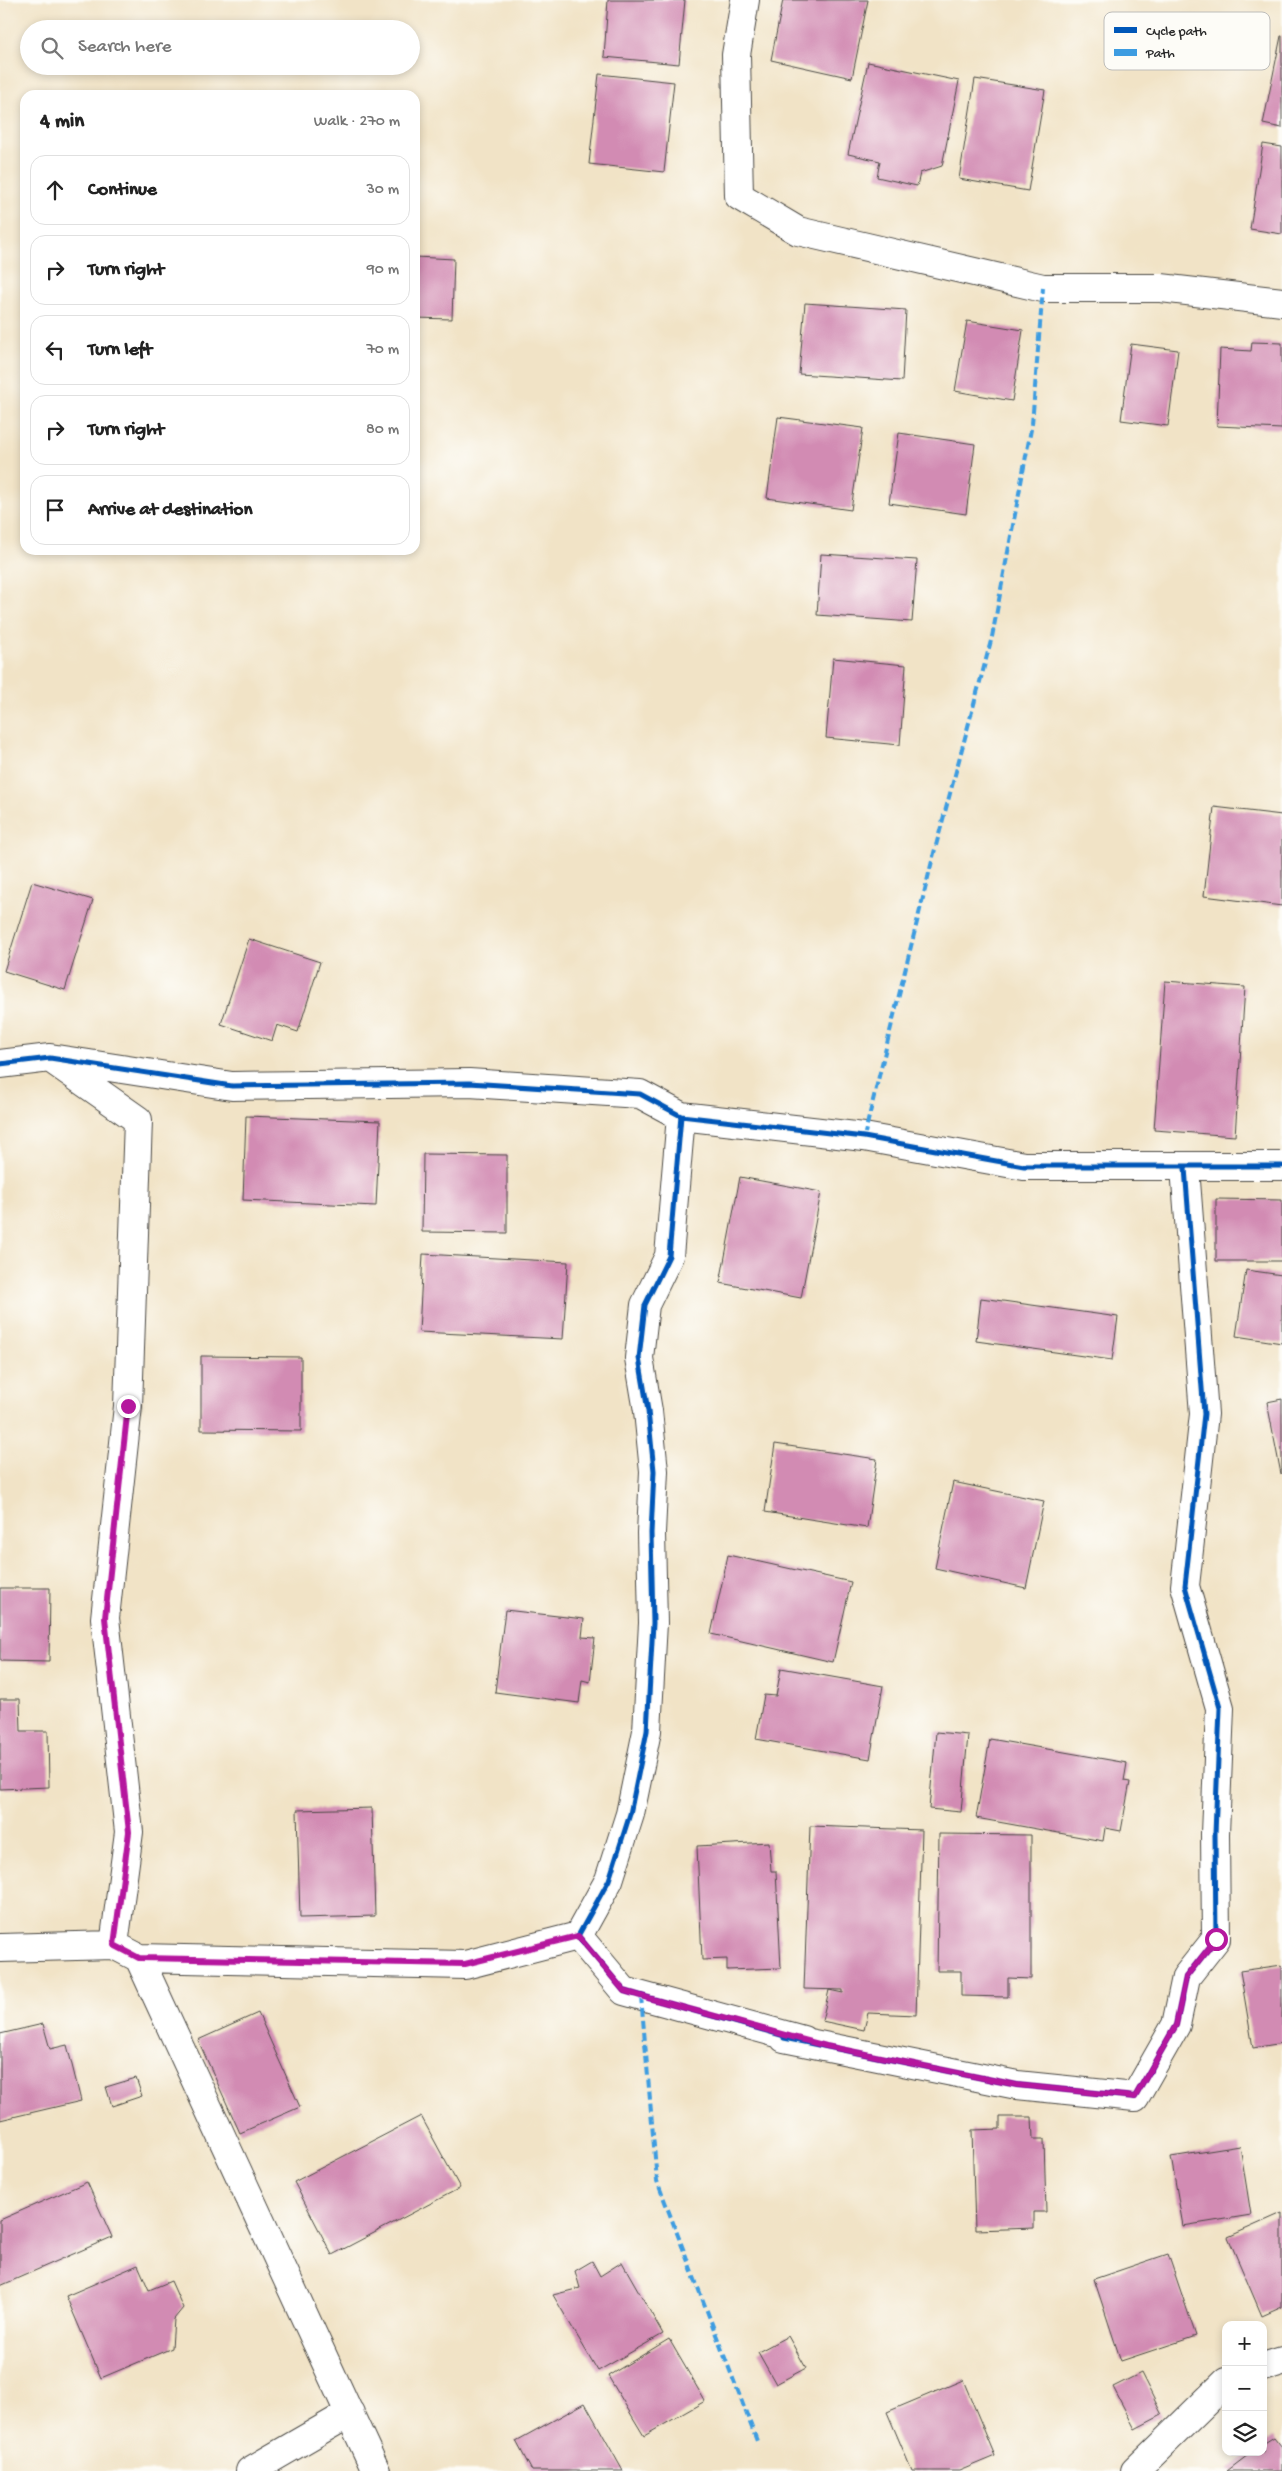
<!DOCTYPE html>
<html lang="en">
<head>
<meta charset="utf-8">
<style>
	:root { --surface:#fff; --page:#f2f2f2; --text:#222; --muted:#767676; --line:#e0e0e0 }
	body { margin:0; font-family:"Gochi Hand",sans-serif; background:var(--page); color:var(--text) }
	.controls { position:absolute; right:15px; bottom:15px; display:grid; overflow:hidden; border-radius:10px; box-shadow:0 2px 8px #0003 }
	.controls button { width:45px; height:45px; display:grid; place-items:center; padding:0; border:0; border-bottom:1px solid var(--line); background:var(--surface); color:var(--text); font:25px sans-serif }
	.stop { position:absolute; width:15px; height:15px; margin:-11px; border:4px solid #b5179e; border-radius:50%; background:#fff }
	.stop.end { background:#b5179e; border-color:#fff; box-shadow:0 1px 5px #0008 }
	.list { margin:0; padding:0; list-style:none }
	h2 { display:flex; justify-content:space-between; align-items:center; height:65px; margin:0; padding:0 20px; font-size:21px }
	h2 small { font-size:16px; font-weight:400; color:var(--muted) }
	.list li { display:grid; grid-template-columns:32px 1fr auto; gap:15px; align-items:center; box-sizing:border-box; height:70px; margin:0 10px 10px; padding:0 10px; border:1px solid var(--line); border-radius:15px }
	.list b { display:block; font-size:19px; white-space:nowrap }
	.list em { font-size:16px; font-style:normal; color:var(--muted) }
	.icon { flex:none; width:28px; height:28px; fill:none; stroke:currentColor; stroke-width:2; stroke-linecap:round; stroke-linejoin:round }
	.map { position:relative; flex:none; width:1282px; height:2471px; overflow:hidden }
	.search { position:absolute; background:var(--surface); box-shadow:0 2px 8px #0003; left:20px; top:20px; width:400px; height:55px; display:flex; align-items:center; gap:12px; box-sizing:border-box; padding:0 18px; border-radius:28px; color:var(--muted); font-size:19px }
	.panel { position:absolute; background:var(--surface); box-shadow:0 2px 8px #0003; left:20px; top:90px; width:400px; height:465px; border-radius:15px }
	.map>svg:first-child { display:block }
</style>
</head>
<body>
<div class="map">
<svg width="1282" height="2471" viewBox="0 0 1282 2471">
	<rect width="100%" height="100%" fill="#fdfcf7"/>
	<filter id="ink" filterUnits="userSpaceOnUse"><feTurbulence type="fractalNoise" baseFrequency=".02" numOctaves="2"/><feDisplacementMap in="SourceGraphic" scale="10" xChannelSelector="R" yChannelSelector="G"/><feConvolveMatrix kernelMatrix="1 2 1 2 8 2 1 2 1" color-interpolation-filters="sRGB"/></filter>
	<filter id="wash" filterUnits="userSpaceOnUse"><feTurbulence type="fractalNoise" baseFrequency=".0096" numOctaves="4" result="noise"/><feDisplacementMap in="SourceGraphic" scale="20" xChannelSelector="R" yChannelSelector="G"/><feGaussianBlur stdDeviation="1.12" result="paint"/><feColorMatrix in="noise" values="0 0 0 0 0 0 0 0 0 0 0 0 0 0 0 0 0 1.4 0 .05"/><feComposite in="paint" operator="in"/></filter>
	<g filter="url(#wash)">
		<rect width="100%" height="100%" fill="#f1e3c6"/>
		<g id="blocks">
			<path fill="#d28bb3" d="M 608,0 L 685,0 L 679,64 L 604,57 Z
				M 783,0 L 868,0 L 852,78 L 771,60 Z
				M 1281,36 L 1282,36 L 1282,128 L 1263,124 Z
				M 868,62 L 959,81 L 942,166 L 920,173 L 917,186 L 877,177 L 880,161 L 848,154 Z
				M 599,74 L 674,82 L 664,172 L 589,164 Z
				M 975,79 L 1045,90 L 1028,191 L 959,179 Z
				M 1263,144 L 1282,147 L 1282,234 L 1250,229 Z
				M 415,257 L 454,259 L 452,319 L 415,318 Z
				M 805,303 L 906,310 L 902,381 L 799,374 Z
				M 967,321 L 1023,330 L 1012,401 L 955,391 Z
				M 1252,342 L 1282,343 L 1282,429 L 1217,426 L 1220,349 L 1251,351 Z
				M 1131,344 L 1178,350 L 1168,426 L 1121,420 Z
				M 778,417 L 863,428 L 851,510 L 767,498 Z
				M 899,433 L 975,444 L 966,514 L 889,503 Z
				M 821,554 L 917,560 L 912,622 L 817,615 Z
				M 833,658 L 906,665 L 900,745 L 826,738 Z
				M 1214,807 L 1282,815 L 1282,906 L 1204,896 Z
				M 32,882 L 93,900 L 65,990 L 4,971 Z
				M 249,939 L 320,962 L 298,1032 L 277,1025 L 272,1041 L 221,1024 Z
				M 1165,981 L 1245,987 L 1235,1136 L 1154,1130 Z
				M 246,1116 L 380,1121 L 376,1206 L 243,1200 Z
				M 423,1154 L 507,1155 L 507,1233 L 422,1232 Z
				M 740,1177 L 821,1192 L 801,1298 L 720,1283 Z
				M 1216,1199 L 1282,1200 L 1282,1261 L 1216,1261 Z
				M 423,1254 L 568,1262 L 563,1339 L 419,1332 Z
				M 1246,1270 L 1282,1275 L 1282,1343 L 1236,1336 Z
				M 981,1298 L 1118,1317 L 1112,1360 L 976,1341 Z
				M 201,1356 L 301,1357 L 301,1431 L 201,1430 Z
				M 1282,1399 L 1282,1473 L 1281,1474 L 1267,1402 Z
				M 775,1444 L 877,1459 L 867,1528 L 765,1512 Z
				M 953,1482 L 1044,1501 L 1026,1588 L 935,1568 Z
				M 728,1555 L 851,1582 L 833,1662 L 711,1634 Z
				M 0,1588 L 50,1588 L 49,1662 L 0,1661 Z
				M 505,1610 L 584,1619 L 582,1637 L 595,1638 L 590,1682 L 582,1680 L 579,1703 L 495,1692 Z
				M 781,1668 L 883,1686 L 870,1759 L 756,1739 L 764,1695 L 776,1696 Z
				M 0,1699 L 20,1699 L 21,1731 L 48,1731 L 49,1787 L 0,1789 Z
				M 936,1732 L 968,1735 L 961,1812 L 929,1809 Z
				M 990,1739 L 1127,1763 L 1124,1781 L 1130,1782 L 1121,1831 L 1105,1828 L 1103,1841 L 976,1818 Z
				M 372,1808 L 375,1916 L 300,1918 L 297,1810 Z
				M 810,1826 L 922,1830 L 916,2015 L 868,2013 L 864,2030 L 822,2021 L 829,1990 L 843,1993 L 843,1990 L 804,1989 Z
				M 939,1834 L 1031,1835 L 1031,1979 L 1008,1978 L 1008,1997 L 961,1996 L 961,1971 L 937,1971 Z
				M 769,1842 L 771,1871 L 776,1871 L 781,1968 L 727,1970 L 727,1959 L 702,1960 L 697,1846 Z
				M 1282,1965 L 1282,2043 L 1253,2048 L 1240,1971 Z
				M 258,2013 L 300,2107 L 240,2133 L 198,2040 Z
				M 43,2024 L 50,2049 L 67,2045 L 81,2101 L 0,2120 L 0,2034 Z
				M 136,2078 L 142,2096 L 112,2106 L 106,2087 Z
				M 421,2116 L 460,2188 L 332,2255 L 294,2182 Z
				M 1000,2117 L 1032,2117 L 1033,2139 L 1044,2139 L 1046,2212 L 1034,2212 L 1034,2228 L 975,2230 L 972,2130 L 1000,2129 Z
				M 1240,2146 L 1251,2215 L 1183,2226 L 1171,2157 Z
				M 87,2182 L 112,2237 L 0,2286 L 0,2220 Z
				M 1282,2213 L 1282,2307 L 1262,2316 L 1228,2237 Z
				M 1168,2254 L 1196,2336 L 1121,2361 L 1094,2279 Z
				M 592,2261 L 600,2276 L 622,2262 L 663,2334 L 598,2371 L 553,2295 L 580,2288 L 575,2271 Z
				M 138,2265 L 149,2290 L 171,2281 L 183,2308 L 174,2319 L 172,2348 L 101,2378 L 66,2296 Z
				M 788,2336 L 806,2368 L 776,2384 L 758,2352 Z
				M 669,2339 L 705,2401 L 644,2436 L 608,2376 Z
				M 1141,2373 L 1162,2415 L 1135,2429 L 1113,2387 Z
				M 963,2380 L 995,2456 L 959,2471 L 912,2471 L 887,2412 Z
				M 585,2403 L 623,2471 L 532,2471 L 516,2441 Z
				M 1274,2437 L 1282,2447 L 1282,2471 L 1227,2471 L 1252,2452 L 1263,2452 L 1263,2444 Z"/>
		</g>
	</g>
	<g filter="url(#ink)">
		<use href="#blocks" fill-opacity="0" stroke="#494742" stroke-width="1"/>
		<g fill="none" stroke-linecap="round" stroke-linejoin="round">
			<g stroke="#494742" stroke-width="30">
				<path id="street" d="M 745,0 L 736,55 L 739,196 L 798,231 L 1043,288 L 1161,288 L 1282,302
					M 54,1061 L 138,1120 L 128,1406 L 105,1618 L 129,1832 L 114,1945
					M 0,1064 L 50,1058 L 232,1086 L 469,1083 L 640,1094 L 681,1116 L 864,1137 L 1024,1166 L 1282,1166
					M 681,1116 L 669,1256 L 645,1305 L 639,1358 L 648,1411 L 654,1471 L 651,1533 L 653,1623 L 647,1731 L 630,1814 L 609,1880 L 578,1936 L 624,1991 L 803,2040
					M 0,1948 L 114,1945 L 139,1958 L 376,2471
					M 139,1958 L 465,1965 L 578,1936
					M 784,2038 L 1017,2085 L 1135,2097 L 1176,2025 L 1186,1977 L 1216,1939 L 1215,1834 L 1220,1708 L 1185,1586 L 1204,1414 L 1185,1168
					M 1263,2367 L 1282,2361
					M 250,2471 L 350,2413
					M 1135,2471 L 1226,2382"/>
			</g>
			<use href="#street" stroke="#fff" stroke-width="28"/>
			<path stroke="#3d9ce1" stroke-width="4" stroke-dasharray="8 4" stroke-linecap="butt" d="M 864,1137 L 934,853 L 992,637 L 1032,424 L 1043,288
				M 641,1996 L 657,2181 L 757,2441"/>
			<g stroke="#fdfcf7" stroke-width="8">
				<path id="cycleway" d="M 0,1064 L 50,1058 L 232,1086 L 469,1083 L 640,1094 L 681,1116 L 864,1137 L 1024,1166 L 1282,1166
					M 681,1116 L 669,1256 L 645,1305 L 639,1358 L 648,1411 L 654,1471 L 651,1533 L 653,1623 L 647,1731 L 630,1814 L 609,1880 L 578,1936 L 624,1991 L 792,2038
					M 784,2038 L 1017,2085 L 1135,2097 L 1176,2025 L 1186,1977 L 1216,1939 L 1215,1834 L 1220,1708 L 1185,1586 L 1204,1414 L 1185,1168"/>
			</g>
			<use href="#cycleway" stroke="#0057b8" stroke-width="5"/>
		</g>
	</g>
	<g fill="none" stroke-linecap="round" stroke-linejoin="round" filter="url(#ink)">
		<path stroke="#b5179e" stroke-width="6" d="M 128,1406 L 105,1618 L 129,1832 L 114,1945 L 139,1958 L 465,1964 L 578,1936 L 624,1991 L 641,1996 L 826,2046 L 1017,2085 L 1135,2097 L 1176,2025 L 1186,1977 L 1216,1939"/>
	</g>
	<rect x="1104" y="12" width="166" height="58" rx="8" fill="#fdfcf7" stroke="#bebdba" stroke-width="1"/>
	<rect x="1114" y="27" width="23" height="6" fill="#0057b8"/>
	<rect x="1114" y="49" width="23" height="7" fill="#3d9ce1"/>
	<g font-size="14" fill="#2b2b2b">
		<text x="1146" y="35">Cycle path</text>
		<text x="1146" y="57">Path</text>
	</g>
</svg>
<div class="controls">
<button>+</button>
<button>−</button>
<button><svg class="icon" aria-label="layers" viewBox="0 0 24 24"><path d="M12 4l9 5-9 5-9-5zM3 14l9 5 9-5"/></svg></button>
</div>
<div class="stop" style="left:1216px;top:1939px"></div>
<div class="stop end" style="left:128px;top:1406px"></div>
<div class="search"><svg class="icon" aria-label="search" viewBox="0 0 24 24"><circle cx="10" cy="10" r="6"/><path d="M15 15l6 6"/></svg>Search here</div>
<section class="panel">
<h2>4 min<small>Walk · 270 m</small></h2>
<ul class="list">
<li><svg class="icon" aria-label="ahead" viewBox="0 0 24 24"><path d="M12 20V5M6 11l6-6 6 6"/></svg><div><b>Continue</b></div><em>30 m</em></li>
<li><svg class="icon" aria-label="right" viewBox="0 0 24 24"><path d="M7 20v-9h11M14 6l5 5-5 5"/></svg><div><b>Turn right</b></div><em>90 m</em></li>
<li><svg class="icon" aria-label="left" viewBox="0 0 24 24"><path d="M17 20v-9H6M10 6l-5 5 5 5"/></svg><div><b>Turn left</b></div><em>70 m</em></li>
<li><svg class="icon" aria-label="right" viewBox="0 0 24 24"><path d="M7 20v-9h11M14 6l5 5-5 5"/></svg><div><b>Turn right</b></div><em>80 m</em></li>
<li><svg class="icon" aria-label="arrive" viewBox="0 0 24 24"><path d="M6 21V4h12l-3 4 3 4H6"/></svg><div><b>Arrive at destination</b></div></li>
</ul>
</section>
</div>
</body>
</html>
